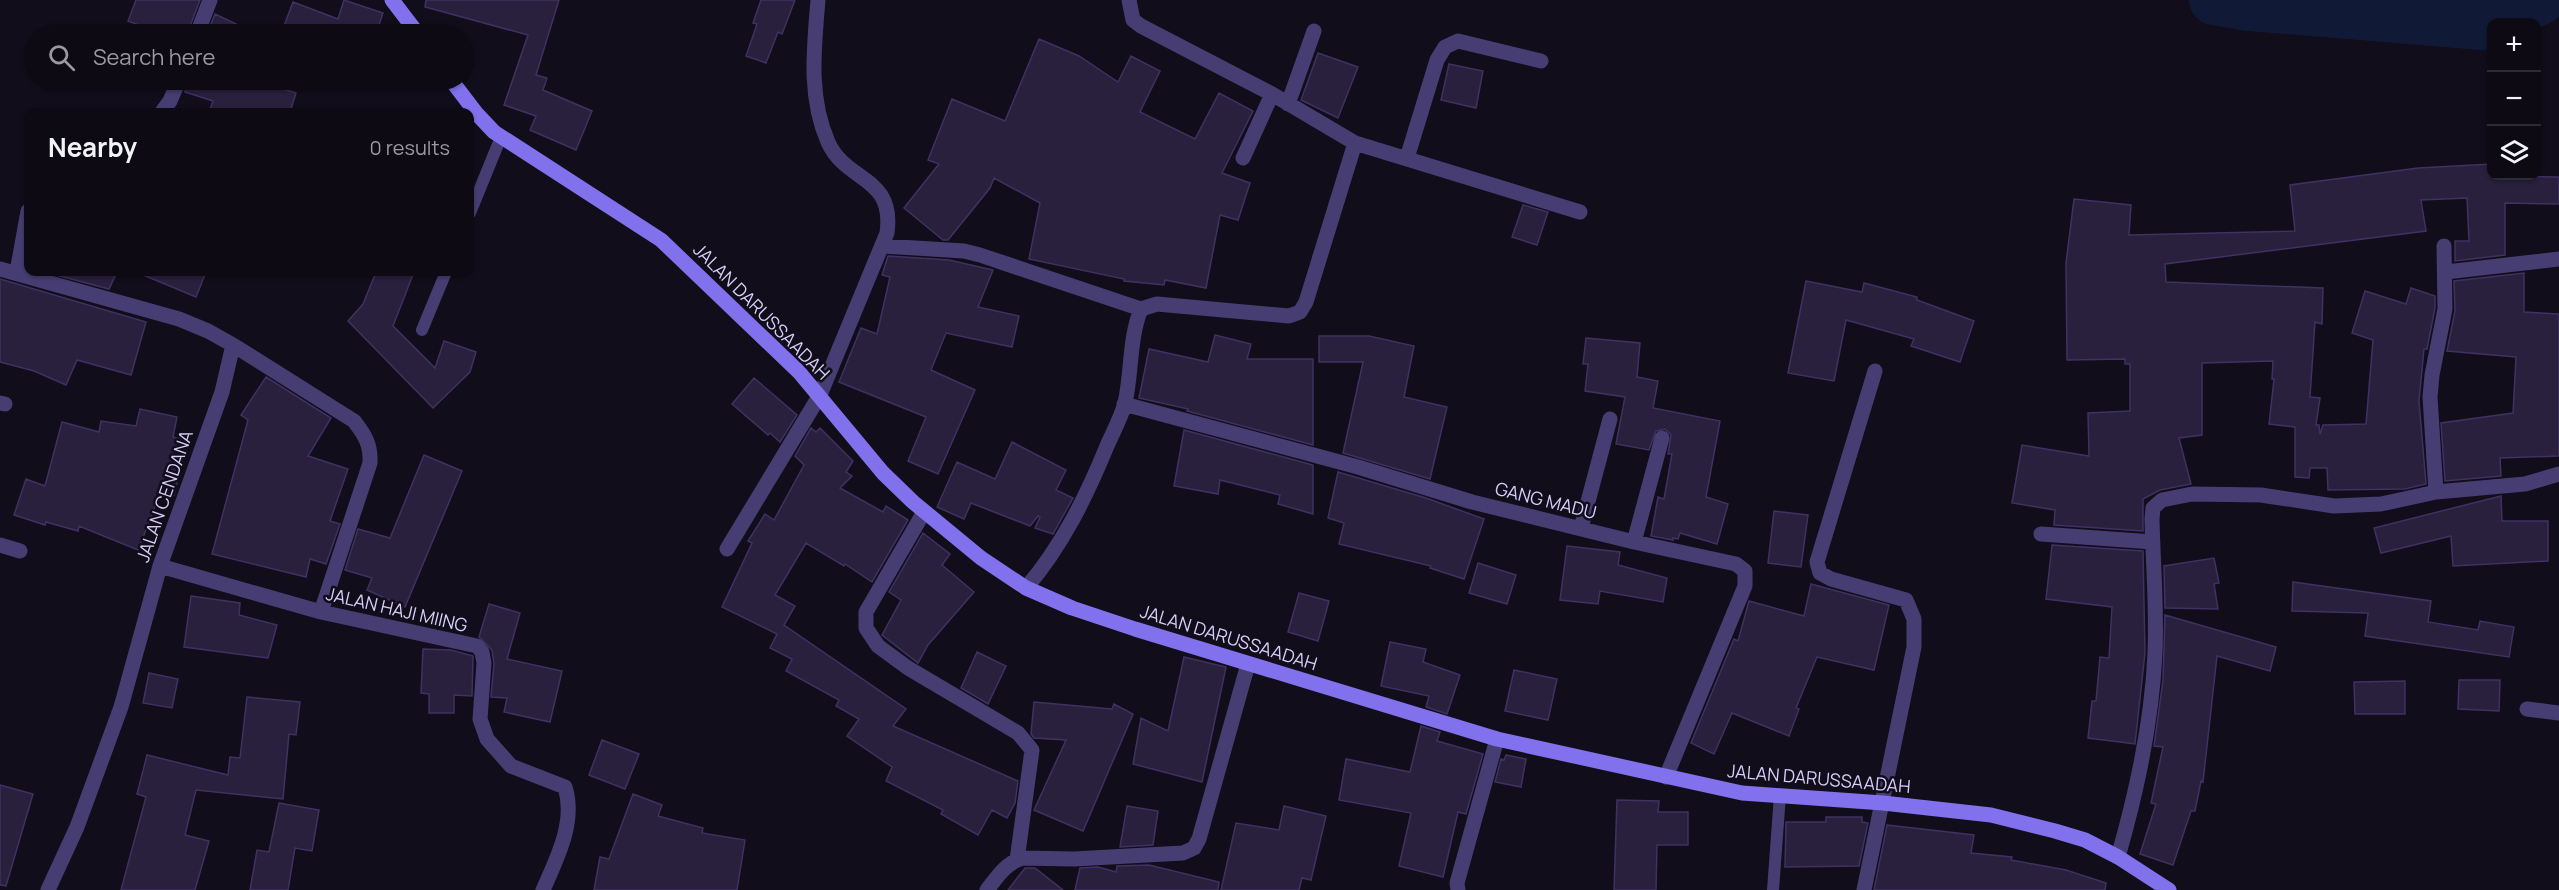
<!DOCTYPE html>
<html lang="en">
<head>
<meta charset="utf-8">
<style>
	:root { --surface:#0d0a14; --page:#16131d; --text:#f1f3f6; --muted:#9a9aa0; --line:#2d2b34 }
	body { margin:0; font-family:Manrope,sans-serif; background:var(--page); color:var(--text) }
	.controls { position:absolute; right:18px; top:18px; display:grid; overflow:hidden; border-radius:12px; box-shadow:0 2px 4px #0004 }
	.controls button { width:54px; height:54px; display:grid; place-items:center; padding:0; border:0; border-bottom:2px solid var(--line); background:var(--surface); color:var(--text); font:30px sans-serif }
	.list { margin:0; padding:0; list-style:none }
	h2 { display:flex; justify-content:space-between; align-items:center; height:78px; margin:0; padding:0 24px; font-size:26px }
	h2 small { font-size:20px; font-weight:400; color:var(--muted) }
	.icon { flex:none; width:33px; height:33px; fill:none; stroke:currentColor; stroke-width:2; stroke-linecap:round; stroke-linejoin:round }
	.map { position:relative; flex:none; width:2559px; height:890px; overflow:hidden }
	.search { position:absolute; background:var(--surface); box-shadow:0 2px 4px #0004; left:24px; top:24px; width:450px; height:66px; display:flex; align-items:center; gap:15px; box-sizing:border-box; padding:0 21px; border-radius:33px; color:var(--muted); font-size:22px }
	.panel { position:absolute; background:var(--surface); box-shadow:0 2px 4px #0004; left:24px; top:108px; width:450px; height:168px; border-radius:12px }
	.map>svg:first-child { display:block }
</style>
</head>
<body>
<div class="map">
<svg width="2559" height="890" viewBox="0 0 2559 890">
	<rect width="100%" height="100%" fill="#110d1a"/>
	<g fill="none" stroke-linecap="round" stroke-linejoin="round">
		<path stroke="#101a37" stroke-width="50" d="M 2214,0 L 2249,6 L 2482,25 L 2540,0"/>
	</g>
	<path fill="#29203d" stroke="#403162" stroke-width="1.5" d="M 136,0 L 200,0 L 187,34 L 163,34 L 128,21 Z
		M 344,0 L 383,13 L 376,34 L 281,34 L 293,2 L 338,19 Z
		M 426,0 L 559,0 L 536,75 L 547,78 L 543,90 L 592,111 L 576,150 L 530,130 L 536,116 L 504,105 L 528,35 L 425,7 Z
		M 761,0 L 795,0 L 782,34 L 778,32 L 766,63 L 746,56 L 757,24 L 753,23 Z
		M 215,14 L 257,34 L 207,34 Z
		M 1039,39 L 1079,56 L 1118,82 L 1131,56 L 1160,71 L 1140,112 L 1195,139 L 1219,93 L 1253,111 L 1222,173 L 1250,183 L 1238,220 L 1220,215 L 1206,288 L 1165,280 L 1164,285 L 1124,281 L 1124,279 L 1029,259 L 1040,203 L 994,178 L 990,188 L 948,240 L 943,240 L 904,208 L 939,164 L 928,160 L 952,99 L 1005,121 Z
		M 1318,53 L 1358,67 L 1338,118 L 1301,100 Z
		M 1449,64 L 1483,71 L 1476,108 L 1441,100 Z
		M 189,80 L 254,80 L 296,93 L 290,112 L 209,112 L 213,101 L 185,92 Z
		M 2492,164 L 2493,176 L 2559,177 L 2559,204 L 2505,203 L 2505,255 L 2455,261 L 2455,241 L 2469,241 L 2467,198 L 2421,200 L 2426,231 L 2165,264 L 2166,282 L 2323,288 L 2322,324 L 2315,322 L 2310,397 L 2320,398 L 2316,425 L 2319,425 L 2320,434 L 2323,425 L 2366,424 L 2373,340 L 2352,333 L 2365,291 L 2406,304 L 2411,288 L 2435,296 L 2435,308 L 2427,349 L 2424,349 L 2419,401 L 2426,484 L 2405,489 L 2328,490 L 2327,468 L 2310,468 L 2309,478 L 2295,477 L 2295,427 L 2269,424 L 2274,379 L 2272,379 L 2273,361 L 2202,363 L 2202,435 L 2179,438 L 2191,484 L 2160,490 L 2143,499 L 2143,531 L 2054,525 L 2055,510 L 2012,503 L 2022,445 L 2089,456 L 2088,413 L 2130,411 L 2130,364 L 2125,364 L 2125,359 L 2067,360 L 2066,263 L 2074,199 L 2131,205 L 2129,235 L 2295,231 L 2290,185 L 2418,168 Z
		M 1523,205 L 1548,212 L 1537,245 L 1512,237 Z
		M 888,256 L 949,260 L 993,270 L 978,307 L 1019,316 L 1012,347 L 946,333 L 931,370 L 975,390 L 938,474 L 908,461 L 926,417 L 839,382 L 861,328 L 877,334 L 890,277 L 882,275 Z
		M 45,272 L 117,272 L 109,289 Z
		M 136,272 L 206,272 L 196,297 Z
		M 376,272 L 414,272 L 393,326 L 435,368 L 444,341 L 476,352 L 470,372 L 433,408 L 348,321 L 363,304 Z
		M 2524,273 L 2524,312 L 2559,314 L 2559,456 L 2500,458 L 2501,476 L 2445,481 L 2441,423 L 2513,413 L 2516,357 L 2447,351 L 2455,311 L 2454,281 Z
		M 0,279 L 146,322 L 131,375 L 77,360 L 66,385 L 34,371 L 0,362 Z
		M 1806,281 L 1862,292 L 1864,283 L 1917,297 L 1917,300 L 1974,321 L 1960,362 L 1911,346 L 1914,339 L 1846,320 L 1834,381 L 1788,373 Z
		M 1215,335 L 1251,344 L 1247,359 L 1313,359 L 1313,445 L 1187,411 L 1188,409 L 1139,398 L 1149,349 L 1208,362 Z
		M 1319,336 L 1369,336 L 1414,346 L 1404,397 L 1447,407 L 1430,479 L 1343,453 L 1363,362 L 1319,362 Z
		M 1586,338 L 1640,343 L 1637,377 L 1658,381 L 1653,408 L 1720,421 L 1706,497 L 1728,504 L 1717,544 L 1680,533 L 1678,539 L 1673,538 L 1673,540 L 1651,536 L 1658,497 L 1664,499 L 1672,454 L 1668,454 L 1671,435 L 1665,429 L 1656,431 L 1649,450 L 1616,444 L 1625,397 L 1585,391 L 1588,364 L 1583,364 Z
		M 266,377 L 331,418 L 308,456 L 348,469 L 330,521 L 340,524 L 326,564 L 310,559 L 306,577 L 212,554 L 248,420 L 241,415 Z
		M 754,378 L 797,415 L 780,442 L 770,433 L 768,435 L 732,404 Z
		M 140,409 L 177,417 L 173,437 L 187,441 L 174,495 L 161,492 L 138,550 L 79,526 L 78,531 L 46,522 L 45,525 L 14,515 L 26,479 L 45,486 L 62,422 L 99,432 L 101,421 L 136,426 Z
		M 811,428 L 816,432 L 820,428 L 853,461 L 846,472 L 852,476 L 840,488 L 883,512 L 886,506 L 908,520 L 872,582 L 845,564 L 844,566 L 806,543 L 775,595 L 795,606 L 784,625 L 906,709 L 893,726 L 1018,781 L 1015,803 L 1007,818 L 992,810 L 978,835 L 941,814 L 943,810 L 886,781 L 892,767 L 847,736 L 859,719 L 836,706 L 839,700 L 786,671 L 792,659 L 770,648 L 777,634 L 722,607 L 752,543 L 748,541 L 765,514 L 774,520 L 804,465 L 795,456 Z
		M 1184,430 L 1313,465 L 1313,514 L 1278,504 L 1280,495 L 1220,480 L 1218,494 L 1174,486 Z
		M 1012,442 L 1066,470 L 1056,490 L 1073,498 L 1053,534 L 1035,528 L 1040,517 L 1038,516 L 1030,526 L 971,503 L 964,519 L 937,507 L 957,462 L 995,479 Z
		M 424,455 L 462,471 L 405,607 L 367,590 L 372,578 L 345,570 L 358,529 L 390,538 Z
		M 1338,472 L 1426,498 L 1484,519 L 1464,579 L 1430,568 L 1431,566 L 1339,544 L 1344,523 L 1328,518 Z
		M 2501,496 L 2502,521 L 2548,521 L 2548,561 L 2453,566 L 2451,536 L 2381,553 L 2374,528 Z
		M 1774,511 L 1808,515 L 1801,567 L 1768,563 Z
		M 923,533 L 950,554 L 942,565 L 974,592 L 928,645 L 918,663 L 882,635 L 901,600 L 889,592 Z
		M 2052,545 L 2143,551 L 2145,653 L 2135,744 L 2088,738 L 2092,701 L 2096,701 L 2100,657 L 2109,658 L 2112,607 L 2046,599 Z
		M 1567,546 L 1620,552 L 1618,565 L 1667,578 L 1663,602 L 1600,591 L 1598,604 L 1560,600 Z
		M 2214,558 L 2219,583 L 2214,584 L 2218,609 L 2165,608 L 2164,566 Z
		M 1478,563 L 1516,575 L 1507,604 L 1469,593 Z
		M 2293,582 L 2431,601 L 2428,622 L 2478,630 L 2480,621 L 2514,627 L 2509,657 L 2365,636 L 2368,613 L 2292,611 Z
		M 1811,584 L 1889,605 L 1874,670 L 1817,657 L 1796,708 L 1799,709 L 1789,736 L 1732,713 L 1714,754 L 1691,743 L 1734,639 L 1738,641 L 1749,601 L 1804,616 Z
		M 1299,593 L 1329,601 L 1318,641 L 1288,632 Z
		M 191,596 L 240,603 L 239,615 L 277,625 L 268,658 L 184,647 Z
		M 489,604 L 520,613 L 507,659 L 562,671 L 550,722 L 504,712 L 507,698 L 491,697 L 494,664 L 492,650 L 479,637 Z
		M 2165,615 L 2276,647 L 2270,671 L 2217,656 L 2203,782 L 2201,781 L 2195,811 L 2191,811 L 2173,865 L 2140,854 L 2156,804 L 2151,803 L 2163,747 L 2154,746 L 2163,680 Z
		M 1390,642 L 1426,649 L 1423,662 L 1460,675 L 1447,714 L 1426,707 L 1429,696 L 1381,686 Z
		M 423,649 L 451,650 L 473,656 L 472,696 L 454,695 L 454,713 L 429,713 L 429,694 L 421,693 Z
		M 977,652 L 1006,666 L 988,704 L 961,688 Z
		M 1184,657 L 1226,667 L 1202,782 L 1133,764 L 1141,718 L 1168,731 Z
		M 1514,670 L 1557,679 L 1548,720 L 1505,711 Z
		M 149,673 L 178,679 L 172,708 L 143,703 Z
		M 2459,680 L 2500,680 L 2499,711 L 2458,709 Z
		M 2405,681 L 2405,714 L 2355,714 L 2354,682 Z
		M 247,697 L 300,702 L 296,735 L 289,734 L 283,799 L 196,790 L 185,835 L 209,841 L 195,890 L 121,890 L 146,797 L 137,794 L 147,755 L 228,775 L 230,757 L 240,758 Z
		M 1034,702 L 1112,709 L 1114,704 L 1133,714 L 1083,831 L 1034,810 L 1066,740 L 1034,738 L 1031,734 Z
		M 1421,726 L 1440,732 L 1437,741 L 1483,754 L 1466,814 L 1458,812 L 1443,877 L 1399,866 L 1411,813 L 1339,800 L 1346,759 L 1410,772 Z
		M 602,740 L 639,754 L 625,789 L 589,775 Z
		M 1506,755 L 1526,759 L 1521,787 L 1495,782 L 1501,759 L 1504,760 Z
		M 0,785 L 33,794 L 6,886 L 0,885 Z
		M 633,794 L 662,805 L 658,816 L 703,828 L 702,833 L 745,840 L 737,890 L 594,890 L 600,857 L 609,859 Z
		M 1617,800 L 1659,801 L 1658,812 L 1688,812 L 1688,845 L 1657,845 L 1656,890 L 1614,890 Z
		M 279,803 L 319,810 L 312,851 L 295,848 L 288,890 L 250,890 L 257,850 L 269,852 Z
		M 1127,806 L 1158,811 L 1153,845 L 1120,847 Z
		M 1284,806 L 1326,816 L 1311,880 L 1302,878 L 1299,890 L 1221,890 L 1236,823 L 1279,830 Z
		M 1826,817 L 1862,817 L 1862,822 L 1868,823 L 1859,866 L 1785,867 L 1786,822 L 1826,822 Z
		M 1887,825 L 1974,835 L 1971,853 L 2012,857 L 2011,860 L 2066,870 L 2106,883 L 2105,890 L 1874,890 Z
		M 1149,865 L 1219,882 L 1218,890 L 1075,890 L 1080,868 L 1098,867 L 1116,872 L 1117,866 Z
		M 1025,868 L 1035,868 L 1063,890 L 1008,890 Z"/>
	<g fill="none" stroke-linecap="round" stroke-linejoin="round">
		<path stroke="#463e73" stroke-width="12" d="M 470,213 L 501,137
			M 422,330 L 446,272
			M 1773,890 L 1780,795"/>
		<path stroke="#463e73" stroke-width="15" d="M 1129,0 L 1133,20 L 1141,26 L 1272,94 L 1355,143 L 1580,212
			M 197,34 L 210,0
			M 1288,104 L 1314,31
			M 162,112 L 170,101 L 179,80
			M 1243,158 L 1272,94
			M 1407,158 L 1437,60 L 1445,47 L 1458,41 L 1541,61
			M 883,246 L 964,251 L 980,255 L 1141,309
			M 0,269 L 179,319 L 208,331 L 233,345 L 222,392 L 160,566 L 121,707 L 77,827 L 48,890
			M 17,272 L 28,211
			M 2446,272 L 2559,259
			M 233,345 L 354,421 C 365,435 371,445 370,463 L 321,612
			M 0,403 L 5,404
			M 1124,404 L 1358,467 L 1472,502 L 1634,542 L 1736,564 L 1745,571 L 1745,586 L 1666,777
			M 2436,492 L 2430,397 L 2432,375 L 2445,309 L 2444,246
			M 924,512 L 866,612 L 866,628 L 878,646 L 908,668 L 1018,733 L 1032,750 L 1017,860
			M 1581,528 L 1610,419
			M 2041,534 L 2153,542
			M 1634,542 L 1662,438
			M 0,545 L 20,551
			M 727,549 L 820,395 L 887,233 C 895,175 846,183 828,142 C 808,96 814,49 818,0
			M 160,566 L 321,612 L 477,646 L 482,652 L 484,663 L 480,719 L 487,739 L 511,766 L 565,787 C 576,822 557,858 543,890
			M 1026,588 C 1062,546 1086,497 1107,446 C 1113,432 1121,418 1125,403 C 1132,372 1129,339 1141,309 L 1157,304 L 1289,316 L 1300,312 L 1306,302 L 1355,143
			M 2527,709 L 2559,713
			M 2118,857 C 2137,791 2152,722 2155,653 C 2157,608 2153,564 2152,519 L 2153,508 L 2162,500 L 2192,494 L 2261,495 L 2334,506 L 2381,504 L 2436,492 L 2525,484 L 2559,474
			M 987,890 C 997,877 1006,863 1022,858 L 1074,859 L 1183,853 L 1194,848 L 1199,839 L 1248,664
			M 1458,890 L 1457,883 L 1497,739
			M 1864,890 L 1914,647 L 1914,619 L 1906,600 L 1831,579 L 1820,573 L 1817,562 L 1875,371"/>
		<path stroke="#8171ec" stroke-width="15" d="M 392,0 L 418,34
			M 451,80 L 477,114 L 494,132 L 661,240 L 799,372 L 883,473 L 913,502 L 981,558 L 1026,588 L 1072,608 L 1135,629 L 1497,739 L 1742,793 L 1883,803 L 1991,815 L 2055,831 L 2085,840 L 2118,857 L 2169,890"/>
	</g>
	<g text-anchor="middle" dominant-baseline="central" stroke-width="5" stroke-linejoin="round" paint-order="stroke">
		<g font-size="18" fill="#d7cdf8" stroke="#110d1a">
			<text transform="translate(762 311) rotate(45)">JALAN DARUSSAADAH</text>
			<text transform="translate(164 496) rotate(-71)">JALAN CENDANA</text>
			<text transform="translate(1546 500) rotate(14)">GANG MADU</text>
			<text transform="translate(397 609) rotate(13)">JALAN HAJI MIING</text>
			<text transform="translate(1229 637) rotate(17)">JALAN DARUSSAADAH</text>
			<text transform="translate(1819 778) rotate(5)">JALAN DARUSSAADAH</text>
		</g>
	</g>
</svg>
<div class="controls">
<button>+</button>
<button>−</button>
<button><svg class="icon" aria-label="layers" viewBox="0 0 24 24"><path d="M12 4l9 5-9 5-9-5zM3 14l9 5 9-5"/></svg></button>
</div>
<div class="search"><svg class="icon" aria-label="search" viewBox="0 0 24 24"><circle cx="10" cy="10" r="6"/><path d="M15 15l6 6"/></svg>Search here</div>
<section class="panel">
<h2>Nearby<small>0 results</small></h2>
<ul class="list">
</ul>
</section>
</div>
</body>
</html>
